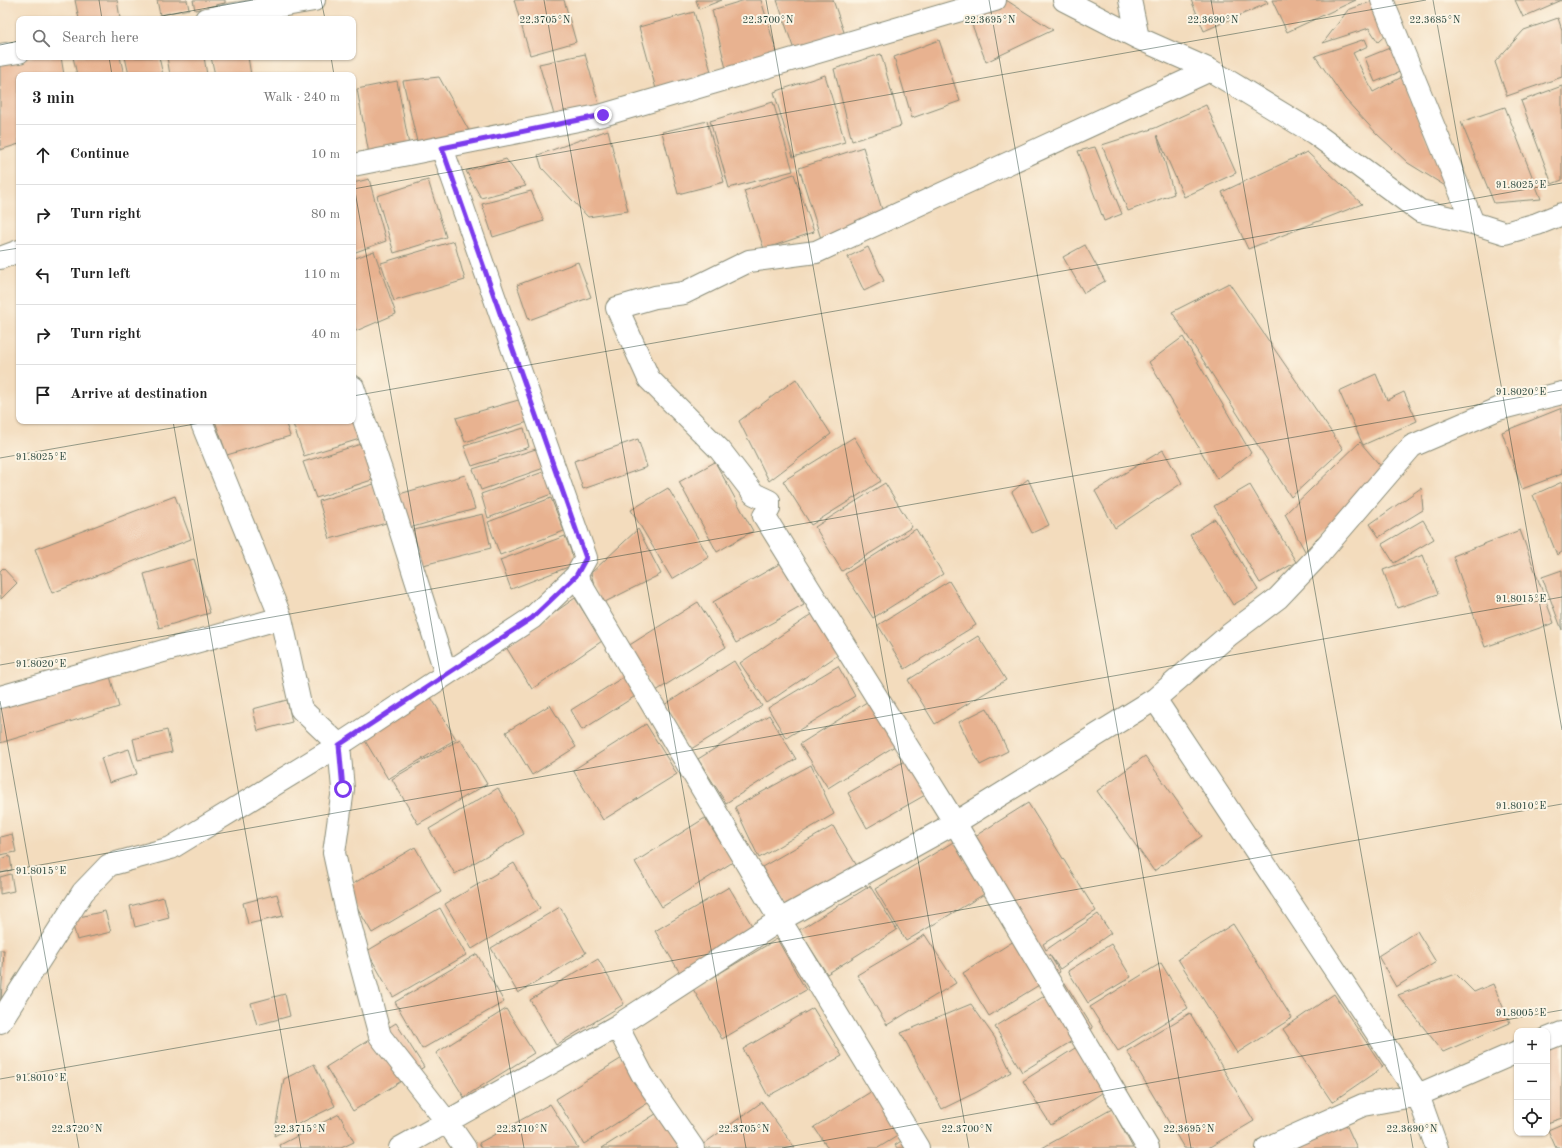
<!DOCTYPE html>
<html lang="en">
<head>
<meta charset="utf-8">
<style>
	:root { --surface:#fff; --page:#f2f2f2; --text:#222; --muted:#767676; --line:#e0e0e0 }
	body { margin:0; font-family:"Old Standard TT",serif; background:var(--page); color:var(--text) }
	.controls { position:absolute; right:12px; bottom:12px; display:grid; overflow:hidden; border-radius:8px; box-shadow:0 1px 3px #0004 }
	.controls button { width:36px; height:36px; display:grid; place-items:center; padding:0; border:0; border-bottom:1px solid var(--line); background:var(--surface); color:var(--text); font:20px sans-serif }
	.stop { position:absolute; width:12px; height:12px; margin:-9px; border:3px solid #7c3aed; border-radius:50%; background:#fff }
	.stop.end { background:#7c3aed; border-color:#fff; box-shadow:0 1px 4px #0008 }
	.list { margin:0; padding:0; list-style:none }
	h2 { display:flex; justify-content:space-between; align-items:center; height:52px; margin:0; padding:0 16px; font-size:17px }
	h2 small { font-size:13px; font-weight:400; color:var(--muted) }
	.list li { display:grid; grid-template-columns:26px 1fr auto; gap:12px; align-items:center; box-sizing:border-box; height:60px; padding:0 16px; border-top:1px solid var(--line) }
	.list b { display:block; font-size:15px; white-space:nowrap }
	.list em { font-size:13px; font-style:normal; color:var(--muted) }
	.icon { flex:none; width:22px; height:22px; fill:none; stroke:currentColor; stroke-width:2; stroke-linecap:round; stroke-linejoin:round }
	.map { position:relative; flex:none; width:1562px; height:1148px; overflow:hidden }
	.search { position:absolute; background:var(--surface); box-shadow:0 1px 3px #0004; left:16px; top:16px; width:340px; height:44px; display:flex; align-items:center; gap:10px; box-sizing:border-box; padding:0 14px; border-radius:8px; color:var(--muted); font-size:15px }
	.panel { position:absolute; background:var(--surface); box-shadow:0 1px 3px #0004; left:16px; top:72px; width:340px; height:352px; border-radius:8px }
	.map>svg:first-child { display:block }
</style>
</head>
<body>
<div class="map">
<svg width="1562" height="1148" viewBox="0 0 1562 1148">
	<rect width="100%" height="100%" fill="#fcf5e5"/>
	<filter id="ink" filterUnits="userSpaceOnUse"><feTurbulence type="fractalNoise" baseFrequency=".025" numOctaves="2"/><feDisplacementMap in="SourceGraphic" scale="8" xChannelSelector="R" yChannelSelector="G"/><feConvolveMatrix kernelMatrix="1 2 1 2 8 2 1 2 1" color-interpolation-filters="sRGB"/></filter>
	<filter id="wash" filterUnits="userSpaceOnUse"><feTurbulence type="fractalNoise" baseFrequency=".012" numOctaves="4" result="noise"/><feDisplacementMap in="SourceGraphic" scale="16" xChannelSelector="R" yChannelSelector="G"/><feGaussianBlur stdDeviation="0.9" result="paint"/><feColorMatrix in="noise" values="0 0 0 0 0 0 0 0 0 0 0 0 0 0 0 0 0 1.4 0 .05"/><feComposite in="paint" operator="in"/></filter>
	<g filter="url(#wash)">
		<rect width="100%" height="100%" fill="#f3dcbd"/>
		<g id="blocks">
			<path fill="#e8b290" d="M 75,0 L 117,0 L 120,18 L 79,19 Z
				M 157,0 L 187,0 L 189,9 L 160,15 Z
				M 193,0 L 225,0 L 225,3 L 195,10 Z
				M 514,0 L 564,0 L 576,42 L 530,55 Z
				M 696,0 L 722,0 L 699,9 Z
				M 745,0 L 761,0 L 778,57 L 727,73 L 712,10 Z
				M 777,0 L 833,0 L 845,35 L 794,50 Z
				M 1006,0 L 1053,30 L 986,62 L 968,14 Z
				M 1191,0 L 1266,0 L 1268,3 L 1204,31 Z
				M 1272,0 L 1356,0 L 1287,32 Z
				M 1376,0 L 1394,27 L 1378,42 L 1369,28 L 1323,43 L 1348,10 Z
				M 1515,0 L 1562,0 L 1523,17 Z
				M 694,12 L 712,75 L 656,89 L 639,27 Z
				M 1558,18 L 1562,30 L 1562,77 L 1507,96 L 1495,62 L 1524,30 Z
				M 1365,39 L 1368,46 L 1353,53 L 1373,92 L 1402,77 L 1447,187 L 1408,163 L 1377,134 L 1345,99 L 1315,56 Z
				M 939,40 L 960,101 L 912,118 L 894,57 Z
				M 1397,45 L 1407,69 L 1375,82 L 1365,58 Z
				M 585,54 L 600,108 L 555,118 L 539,64 Z
				M 881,54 L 901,126 L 852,141 L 834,69 Z
				M 33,57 L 61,57 L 64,75 L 19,75 L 19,144 L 0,150 L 0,64 Z
				M 73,57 L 120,57 L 124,75 L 77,75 Z
				M 125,57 L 159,57 L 163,75 L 129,75 Z
				M 167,57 L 204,57 L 207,75 L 170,75 Z
				M 211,57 L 248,57 L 251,75 L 215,75 Z
				M 825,75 L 845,142 L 793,157 L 774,92 Z
				M 439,77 L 472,136 L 418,146 L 403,81 Z
				M 397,81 L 409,145 L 369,154 L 357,89 Z
				M 1562,86 L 1562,180 L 1552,184 L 1521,101 Z
				M 773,102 L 793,171 L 729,188 L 710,121 Z
				M 1206,105 L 1236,173 L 1184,197 L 1157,135 L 1174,194 L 1128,211 L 1102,145 L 1155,128 Z
				M 1505,107 L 1541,199 L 1494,203 L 1461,122 Z
				M 707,121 L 724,182 L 678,194 L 662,132 Z
				M 608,130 L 628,211 L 588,217 L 542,168 L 538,155 Z
				M 863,147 L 883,213 L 822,242 L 799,168 Z
				M 1095,147 L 1122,214 L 1104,221 L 1078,151 Z
				M 1307,152 L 1362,204 L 1248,249 L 1222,192 Z
				M 506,159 L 526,186 L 481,198 L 466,171 Z
				M 794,174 L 814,232 L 764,249 L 744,191 Z
				M 369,179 L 386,241 L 353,253 L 353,183 Z
				M 428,180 L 446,237 L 394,253 L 377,196 Z
				M 531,191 L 544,221 L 493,237 L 482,204 Z
				M 454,241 L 465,280 L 394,301 L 381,263 Z
				M 1085,245 L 1105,281 L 1084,293 L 1063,257 Z
				M 868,247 L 884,281 L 864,291 L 848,257 Z
				M 374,251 L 396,314 L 356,331 L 353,322 L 353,259 Z
				M 578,262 L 591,297 L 529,320 L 517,285 Z
				M 1229,283 L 1343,449 L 1291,497 L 1172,312 Z
				M 1183,337 L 1251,453 L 1217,479 L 1149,362 Z
				M 1376,374 L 1387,400 L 1404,392 L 1417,421 L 1363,445 L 1339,391 Z
				M 796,379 L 831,434 L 769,481 L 739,421 Z
				M 522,399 L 528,422 L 465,442 L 456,418 Z
				M 1562,408 L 1562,474 L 1522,489 L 1502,432 Z
				M 215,421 L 285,421 L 290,436 L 227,455 Z
				M 292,421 L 353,421 L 363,438 L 304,456 Z
				M 524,428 L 529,447 L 472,466 L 464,446 Z
				M 854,437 L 881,481 L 811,525 L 783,481 Z
				M 638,439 L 647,467 L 583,489 L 574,461 Z
				M 1360,442 L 1384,470 L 1305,551 L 1285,514 Z
				M 364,443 L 375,479 L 316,498 L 303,462 Z
				M 539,448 L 544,468 L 481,490 L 473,469 Z
				M 1163,450 L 1182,483 L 1115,528 L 1095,491 Z
				M 715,462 L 753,531 L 717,552 L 679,482 Z
				M 546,471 L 554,493 L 488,518 L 481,494 Z
				M 465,475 L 475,509 L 406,529 L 396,495 Z
				M 1028,479 L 1049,525 L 1032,533 L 1012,492 Z
				M 1562,482 L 1562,552 L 1557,555 L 1533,495 Z
				M 885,483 L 912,527 L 842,571 L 815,527 Z
				M 374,484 L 386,523 L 330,539 L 319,501 Z
				M 1250,485 L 1296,562 L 1260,583 L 1214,506 Z
				M 668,488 L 709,557 L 672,579 L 631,510 Z
				M 1421,488 L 1423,510 L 1379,537 L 1370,524 Z
				M 175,496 L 191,539 L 52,593 L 35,549 Z
				M 551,498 L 564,531 L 500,555 L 488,522 Z
				M 483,514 L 491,548 L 419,566 L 410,531 Z
				M 1215,519 L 1258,590 L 1233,605 L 1190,535 Z
				M 1423,520 L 1434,539 L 1394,563 L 1382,544 Z
				M 638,529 L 661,574 L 599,605 L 591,573 Z
				M 916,529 L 943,574 L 873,618 L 845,574 Z
				M 1520,530 L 1554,623 L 1485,647 L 1453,556 Z
				M 565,536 L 576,564 L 511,589 L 500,560 Z
				M 1423,555 L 1438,594 L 1397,608 L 1383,570 Z
				M 194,559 L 210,613 L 159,628 L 144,574 Z
				M 781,563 L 804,605 L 736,643 L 713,602 Z
				M 3,568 L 17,583 L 1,599 L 0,571 Z
				M 1562,570 L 1562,630 L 1542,577 Z
				M 949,581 L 976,625 L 905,669 L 878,625 Z
				M 575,598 L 602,641 L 532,689 L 506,647 Z
				M 698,602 L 726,647 L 656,691 L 628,646 Z
				M 814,613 L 841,653 L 767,703 L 740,663 Z
				M 978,636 L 1006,680 L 935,724 L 908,680 Z
				M 734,661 L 762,706 L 691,749 L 664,705 Z
				M 838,666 L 855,696 L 786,738 L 768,708 Z
				M 109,673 L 119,707 L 0,743 L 0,706 Z
				M 625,676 L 637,695 L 582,730 L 571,710 Z
				M 429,694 L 456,739 L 388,779 L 361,734 Z
				M 287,700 L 292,722 L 258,731 L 253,709 Z
				M 870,700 L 898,744 L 828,788 L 800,744 Z
				M 550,705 L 576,747 L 532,775 L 506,732 Z
				M 987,708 L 1008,751 L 980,765 L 959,722 Z
				M 769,715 L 796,759 L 726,803 L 698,759 Z
				M 646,724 L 677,774 L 603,820 L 573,770 Z
				M 167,730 L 172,752 L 138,760 L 133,739 Z
				M 460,739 L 487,784 L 418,824 L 392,779 Z
				M 129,749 L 137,774 L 109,783 L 101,758 Z
				M 1145,756 L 1202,836 L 1154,871 L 1097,791 Z
				M 908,759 L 927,794 L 867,828 L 848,793 Z
				M 811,765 L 834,814 L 759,858 L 735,807 Z
				M 498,788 L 524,834 L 455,874 L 429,829 Z
				M 1028,803 L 1096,911 L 1043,944 L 1046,950 L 1098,914 L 1111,933 L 1060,969 L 1049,954 L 1060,972 L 989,1016 L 963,973 L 1030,931 L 972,838 Z
				M 705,818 L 733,862 L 662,907 L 635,862 Z
				M 833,826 L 857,866 L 785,907 L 762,867 Z
				M 12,834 L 16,852 L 0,855 L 0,837 Z
				M 955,841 L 986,893 L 906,941 L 875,889 Z
				M 415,847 L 441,892 L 372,933 L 346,888 Z
				M 10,856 L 12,870 L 0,873 L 0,859 Z
				M 514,863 L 540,908 L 472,949 L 445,904 Z
				M 11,874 L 14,891 L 0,894 L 0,877 Z
				M 870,886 L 897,930 L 827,974 L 799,930 Z
				M 729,887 L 754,929 L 680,973 L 655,931 Z
				M 277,894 L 283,916 L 248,924 L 243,903 Z
				M 164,897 L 169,918 L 135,927 L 130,906 Z
				M 560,907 L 586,953 L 518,993 L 491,948 Z
				M 440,908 L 466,955 L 393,997 L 367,951 Z
				M 105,911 L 111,932 L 77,940 L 71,919 Z
				M 1233,924 L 1292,1018 L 1237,1053 L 1178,959 Z
				M 1417,931 L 1436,962 L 1396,987 L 1378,956 Z
				M 925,935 L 956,983 L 887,1025 L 857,975 Z
				M 777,939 L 806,990 L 722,1039 L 693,989 Z
				M 1111,944 L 1131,977 L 1088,1003 L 1068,971 Z
				M 0,950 L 4,950 L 1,1001 L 0,1001 Z
				M 477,954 L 504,1002 L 422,1049 L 395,1002 Z
				M 598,959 L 624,1004 L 556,1045 L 530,1000 Z
				M 1161,963 L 1188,1008 L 1118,1051 L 1090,1007 Z
				M 1456,974 L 1474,992 L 1493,984 L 1510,1023 L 1443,1052 L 1398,995 Z
				M 1065,983 L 1093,1028 L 1022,1072 L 995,1027 Z
				M 285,994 L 290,1016 L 257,1025 L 251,1003 Z
				M 1334,994 L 1383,1067 L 1332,1102 L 1283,1029 Z
				M 971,1004 L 995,1038 L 1011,1072 L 977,1092 L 942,1109 L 901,1033 Z
				M 813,1008 L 842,1056 L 768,1096 L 743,1049 Z
				M 506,1009 L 534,1053 L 464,1097 L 436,1053 Z
				M 1190,1013 L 1254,1121 L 1208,1148 L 1184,1148 L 1127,1051 Z
				M 396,1023 L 424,1067 L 353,1111 L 326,1067 Z
				M 1094,1036 L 1121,1081 L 1051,1125 L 1023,1081 Z
				M 1562,1043 L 1562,1118 L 1547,1123 L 1547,1048 Z
				M 627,1055 L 654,1099 L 584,1144 L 556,1099 Z
				M 314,1064 L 335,1106 L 274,1136 L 284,1079 Z
				M 885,1083 L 912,1127 L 878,1148 L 828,1148 L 814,1127 Z
				M 762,1102 L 795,1148 L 705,1148 L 702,1145 Z
				M 550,1104 L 578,1148 L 482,1148 L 479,1143 Z
				M 1112,1109 L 1133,1148 L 1042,1148 Z
				M 662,1110 L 686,1148 L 602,1148 Z
				M 339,1114 L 354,1142 L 341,1148 L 281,1148 L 280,1145 Z
				M 1345,1122 L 1357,1148 L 1292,1148 Z
				M 1562,1124 L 1562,1148 L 1556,1148 L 1548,1130 Z
				M 906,1138 L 911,1148 L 897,1148 L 895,1145 Z"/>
		</g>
	</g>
	<g filter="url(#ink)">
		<use href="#blocks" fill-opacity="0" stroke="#898c78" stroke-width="1"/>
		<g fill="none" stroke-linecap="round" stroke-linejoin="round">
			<g stroke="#898c78" stroke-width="24">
				<path id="minor" d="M 1064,0 L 1138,38 L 1210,70 L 1314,133 L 1420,211 L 1473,223 L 1505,233 L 1537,224 L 1562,214
					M 1130,0 L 1138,38
					M 1382,0 L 1473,223
					M 206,19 L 314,0
					M 0,55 L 19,52
					M 442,148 L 586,558 L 576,576 L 780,920 L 918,1148
					M 353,165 L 603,115 L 995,0
					M 0,258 L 19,251
					M 353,387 L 384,479 L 446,674
					M 201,421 L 281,618 L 301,709 L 339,745 L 532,618 L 576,576
					M 0,697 L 281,618
					M 1155,699 L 1418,1095 L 1437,1148
					M 0,1022 L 83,892 L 109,865 L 171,848 L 339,745 L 343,789 L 334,853 L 348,917 L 380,1036 L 447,1122 L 465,1148
					M 617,1026 L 642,1074 L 693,1148
					M 1547,1039 L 1562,1033
					M 400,1148 L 617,1026 L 780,920 L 955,823 L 1155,699 L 1229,635 L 1278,598 L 1315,559 L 1412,446 L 1498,409 L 1562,393
					M 1148,1148 L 955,823 L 764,516 L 769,509 L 769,501 L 754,494 L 720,450 L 649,379 L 617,308 L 655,297 L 684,293 L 749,261 L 816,252 L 1210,70
					M 1267,1148 L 1363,1105 L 1418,1095 L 1517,1052"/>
			</g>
			<use href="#minor" stroke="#fff" stroke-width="22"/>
		</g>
	</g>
	<g fill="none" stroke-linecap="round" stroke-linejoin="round" filter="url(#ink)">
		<path stroke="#7c3aed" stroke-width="5" d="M 343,789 L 339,745 L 532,618 L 576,576 L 586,558 L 442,148 L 603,115"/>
	</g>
	<path fill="none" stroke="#1f3d34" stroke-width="1" stroke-opacity="0.45" d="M 99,0 L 102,19M 321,0 L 325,19M 544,0 L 746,1148M 766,0 L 969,1148M 989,0 L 1191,1148M 1211,0 L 1413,1148M 1433,0 L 1562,730M 145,19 L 253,0M 0,45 L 19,41M 109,57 L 112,75M 331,57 L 334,75M 353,180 L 524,1148M 353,189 L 1426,0M 0,251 L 19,248M 353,396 L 1562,183M 173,421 L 301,1148M 0,458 L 212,421M 0,665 L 1562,390M 0,701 L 79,1148M 0,872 L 1562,597M 0,1079 L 1562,804M 782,1148 L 1562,1010"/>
	<g font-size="10" text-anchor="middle" fill="#1f3d34" stroke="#fcf5e5" stroke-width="4" stroke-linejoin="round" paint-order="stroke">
		<text x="1435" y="23">22.3685°N</text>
		<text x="545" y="23">22.3705°N</text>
		<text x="768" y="23">22.3700°N</text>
		<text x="990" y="23">22.3695°N</text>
		<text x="1213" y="23">22.3690°N</text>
		<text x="1521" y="188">91.8025°E</text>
		<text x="1521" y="395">91.8020°E</text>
		<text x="41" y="460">91.8025°E</text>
		<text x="1521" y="602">91.8015°E</text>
		<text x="41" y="667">91.8020°E</text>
		<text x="1521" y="809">91.8010°E</text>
		<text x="41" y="874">91.8015°E</text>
		<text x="1521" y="1016">91.8005°E</text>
		<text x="41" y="1081">91.8010°E</text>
		<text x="77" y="1132">22.3720°N</text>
		<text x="300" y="1132">22.3715°N</text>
		<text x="522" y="1132">22.3710°N</text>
		<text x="744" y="1132">22.3705°N</text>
		<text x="967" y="1132">22.3700°N</text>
		<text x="1189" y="1132">22.3695°N</text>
		<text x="1412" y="1132">22.3690°N</text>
	</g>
</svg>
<div class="controls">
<button>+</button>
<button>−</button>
<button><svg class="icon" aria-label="locate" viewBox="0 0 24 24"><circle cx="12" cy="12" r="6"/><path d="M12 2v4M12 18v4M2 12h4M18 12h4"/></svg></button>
</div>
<div class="stop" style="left:343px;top:789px"></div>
<div class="stop end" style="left:603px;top:115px"></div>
<div class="search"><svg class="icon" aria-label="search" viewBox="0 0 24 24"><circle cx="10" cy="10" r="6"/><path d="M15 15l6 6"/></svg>Search here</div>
<section class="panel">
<h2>3 min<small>Walk · 240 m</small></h2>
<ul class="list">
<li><svg class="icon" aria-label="ahead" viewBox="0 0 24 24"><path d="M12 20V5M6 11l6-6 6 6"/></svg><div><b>Continue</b></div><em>10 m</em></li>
<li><svg class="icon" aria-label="right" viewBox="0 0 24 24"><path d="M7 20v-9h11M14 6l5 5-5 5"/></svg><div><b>Turn right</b></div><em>80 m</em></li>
<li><svg class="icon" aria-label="left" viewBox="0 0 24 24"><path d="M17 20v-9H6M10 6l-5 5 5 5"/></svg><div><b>Turn left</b></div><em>110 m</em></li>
<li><svg class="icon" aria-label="right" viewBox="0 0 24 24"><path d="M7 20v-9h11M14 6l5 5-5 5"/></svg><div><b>Turn right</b></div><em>40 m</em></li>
<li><svg class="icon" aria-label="arrive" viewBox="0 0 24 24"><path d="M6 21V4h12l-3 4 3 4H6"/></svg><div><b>Arrive at destination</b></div></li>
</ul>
</section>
</div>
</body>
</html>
